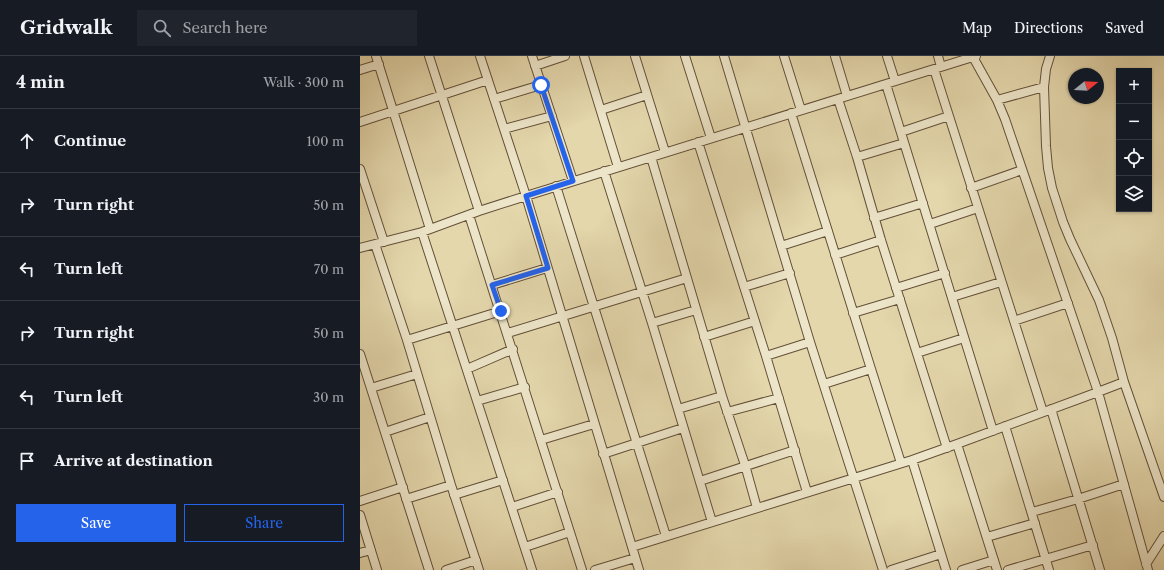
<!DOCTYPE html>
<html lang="en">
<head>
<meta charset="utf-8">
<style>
	:root { --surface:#171b24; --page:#20242c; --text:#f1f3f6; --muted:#9ea1a6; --line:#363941; --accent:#2563eb }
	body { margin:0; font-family:"Libre Caslon Text",serif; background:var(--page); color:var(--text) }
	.controls { position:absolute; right:12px; top:12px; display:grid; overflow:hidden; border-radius:0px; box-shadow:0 1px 3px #0004 }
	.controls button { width:36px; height:36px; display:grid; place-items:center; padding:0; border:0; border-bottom:1px solid var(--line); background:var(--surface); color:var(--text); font:20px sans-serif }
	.compass { position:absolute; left:708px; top:12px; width:36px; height:36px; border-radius:50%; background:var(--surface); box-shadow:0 1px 3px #0004; rotate:72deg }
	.stop { position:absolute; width:12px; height:12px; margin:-9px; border:3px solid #2563eb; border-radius:50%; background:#fff }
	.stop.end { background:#2563eb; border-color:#fff; box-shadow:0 1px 4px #0008 }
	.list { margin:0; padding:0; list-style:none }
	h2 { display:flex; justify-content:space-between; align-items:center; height:52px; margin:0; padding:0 16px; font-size:17px }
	h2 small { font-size:13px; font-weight:400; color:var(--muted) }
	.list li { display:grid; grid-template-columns:26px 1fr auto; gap:12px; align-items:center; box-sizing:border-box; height:64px; padding:0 16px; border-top:1px solid var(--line) }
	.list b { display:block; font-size:15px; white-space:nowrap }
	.list em { font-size:13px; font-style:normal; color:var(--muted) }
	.actions { display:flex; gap:8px; padding:12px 16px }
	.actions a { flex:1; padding:9px 0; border:1px solid var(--accent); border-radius:0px; text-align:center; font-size:14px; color:var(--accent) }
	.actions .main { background:var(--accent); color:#fff }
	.icon { flex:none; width:22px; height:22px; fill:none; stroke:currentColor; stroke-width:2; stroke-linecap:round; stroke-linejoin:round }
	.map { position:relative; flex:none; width:804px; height:514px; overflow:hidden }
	header { display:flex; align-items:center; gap:24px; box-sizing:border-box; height:56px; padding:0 20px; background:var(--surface); border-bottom:1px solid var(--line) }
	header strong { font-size:19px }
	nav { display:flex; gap:22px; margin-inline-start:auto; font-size:14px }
	.search { width:280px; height:36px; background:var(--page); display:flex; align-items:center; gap:10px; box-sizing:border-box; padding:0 14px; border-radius:0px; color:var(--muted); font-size:15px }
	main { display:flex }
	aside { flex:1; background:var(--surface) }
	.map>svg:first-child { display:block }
</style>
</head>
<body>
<header>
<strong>Gridwalk</strong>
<div class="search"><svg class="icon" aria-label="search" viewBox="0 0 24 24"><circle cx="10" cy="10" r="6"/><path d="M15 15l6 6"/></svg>Search here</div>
<nav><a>Map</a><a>Directions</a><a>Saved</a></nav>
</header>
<main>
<aside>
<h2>4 min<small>Walk · 300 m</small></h2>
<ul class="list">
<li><svg class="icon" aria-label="ahead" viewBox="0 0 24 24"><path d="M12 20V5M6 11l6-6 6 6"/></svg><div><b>Continue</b></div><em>100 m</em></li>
<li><svg class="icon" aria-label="right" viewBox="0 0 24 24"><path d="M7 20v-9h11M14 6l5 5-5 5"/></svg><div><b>Turn right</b></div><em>50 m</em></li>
<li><svg class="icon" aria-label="left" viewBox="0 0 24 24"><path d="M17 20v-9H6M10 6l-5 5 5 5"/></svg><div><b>Turn left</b></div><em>70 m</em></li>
<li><svg class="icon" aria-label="right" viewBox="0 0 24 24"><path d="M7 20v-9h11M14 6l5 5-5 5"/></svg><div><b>Turn right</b></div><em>50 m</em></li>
<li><svg class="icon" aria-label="left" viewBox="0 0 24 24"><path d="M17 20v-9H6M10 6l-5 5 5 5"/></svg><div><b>Turn left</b></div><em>30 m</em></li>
<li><svg class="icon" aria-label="arrive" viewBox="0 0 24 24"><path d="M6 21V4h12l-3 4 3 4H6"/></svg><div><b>Arrive at destination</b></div></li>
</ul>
<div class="actions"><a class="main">Save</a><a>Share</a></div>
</aside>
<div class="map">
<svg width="804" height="514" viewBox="0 0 804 514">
	<rect width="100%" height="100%" fill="#e4d7ac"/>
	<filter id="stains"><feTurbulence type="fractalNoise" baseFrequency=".005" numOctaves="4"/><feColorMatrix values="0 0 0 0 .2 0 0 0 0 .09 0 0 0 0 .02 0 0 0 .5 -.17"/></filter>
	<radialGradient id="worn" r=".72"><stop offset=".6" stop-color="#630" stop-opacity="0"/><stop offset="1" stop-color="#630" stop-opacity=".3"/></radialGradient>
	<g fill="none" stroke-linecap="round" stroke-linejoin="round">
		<g stroke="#635038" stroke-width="10">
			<path id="minor" d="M 16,0 L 70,173
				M 69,0 L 119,155
				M 120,0 L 166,140 L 279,514
				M 172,0 L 213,125
				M 224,0 L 258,111
				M 275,0 L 305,96
				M 325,0 L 351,82
				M 364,0 L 450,286 L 523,514
				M 424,0 L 441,54
				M 475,0 L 487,40
				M 527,0 L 535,25
				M 578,0 L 581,11
				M 690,0 L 686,13 L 684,31 L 686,90 L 688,112 L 692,132 L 703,166 L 710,183 L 739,244 L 752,282 L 764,326 L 804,441
				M 613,1 L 637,44 L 645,63 L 738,336 L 764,326
				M 175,10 L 205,0
				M 574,13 L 683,356
				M 0,14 L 19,8
				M 526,28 L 633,375
				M 134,43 L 181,29
				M 478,43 L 497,101 L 521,184 L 587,392
				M 637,44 L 684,31
				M 241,54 L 287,39
				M 431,57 L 511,313 L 541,407
				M 0,66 L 128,24
				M 144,73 L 192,60
				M 541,76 L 589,60
				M 338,86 L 406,300 L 447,436
				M 291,101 L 362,340 L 385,409 L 397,452
				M 497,101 L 544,87
				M 0,113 L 24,186
				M 244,115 L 292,267 L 352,466
				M 196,130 L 306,480
				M 611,132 L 662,114
				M 109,159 L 222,514
				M 514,162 L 563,147
				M 570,168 L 618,152
				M 62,176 L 172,514
				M 15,188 L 47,284 L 91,429 L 119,514
				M 421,190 L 468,175
				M 0,192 L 62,176 L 119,155 L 166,140 L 616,0
				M 475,199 L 521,184
				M 132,229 L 187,212
				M 384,231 L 430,217
				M 536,232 L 585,217
				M 592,241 L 641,226
				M 493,257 L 540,243
				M 654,265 L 708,247
				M 292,267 L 336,254
				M 148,277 L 327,222
				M 344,281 L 395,265
				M 47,284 L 141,255
				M 557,297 L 604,282
				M 0,298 L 69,514
				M 406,300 L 450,286
				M 107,313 L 153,293
				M 464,328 L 511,313
				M 11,332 L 57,318
				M 117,345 L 165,331
				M 318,353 L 362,340
				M 691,353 L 740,514
				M 367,356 L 419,342
				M 645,370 L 689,514
				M 25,376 L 70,361
				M 181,384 L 234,368
				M 597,388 L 637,514
				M 243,398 L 323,372
				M 552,404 L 586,514
				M 340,425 L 435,394
				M 94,439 L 143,424
				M 46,443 L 91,429
				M 0,445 L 43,431
				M 152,451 L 198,436
				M 672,456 L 718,443 L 764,428
				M 0,459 L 17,514
				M 627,481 L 675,467
				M 165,491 L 210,476
				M 272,491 L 552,404 L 597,388 L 738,336 L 788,514
				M 0,497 L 11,494
				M 786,508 L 804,480
				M 86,514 L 116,504
				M 235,514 L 275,502
				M 531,514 L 581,498
				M 602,514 L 634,504
				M 648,514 L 733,489"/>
		</g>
		<use href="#minor" stroke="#ede5c9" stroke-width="8"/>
	</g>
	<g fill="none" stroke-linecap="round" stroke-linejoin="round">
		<path stroke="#2563eb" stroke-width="5" d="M 141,255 L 132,229 L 188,212 L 166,140 L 213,125 L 181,29"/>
	</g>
	<rect width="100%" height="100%" filter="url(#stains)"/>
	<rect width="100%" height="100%" fill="url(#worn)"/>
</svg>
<div class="controls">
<button>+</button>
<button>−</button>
<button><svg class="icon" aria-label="locate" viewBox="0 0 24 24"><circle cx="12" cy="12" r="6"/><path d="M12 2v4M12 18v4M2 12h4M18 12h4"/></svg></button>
<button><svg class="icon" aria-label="layers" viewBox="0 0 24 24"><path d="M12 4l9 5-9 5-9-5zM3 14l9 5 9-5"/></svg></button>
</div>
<svg class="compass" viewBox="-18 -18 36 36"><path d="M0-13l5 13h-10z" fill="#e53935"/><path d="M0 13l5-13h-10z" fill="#9ea1a6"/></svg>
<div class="stop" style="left:181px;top:29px"></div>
<div class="stop end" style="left:141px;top:255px"></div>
</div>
</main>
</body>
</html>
